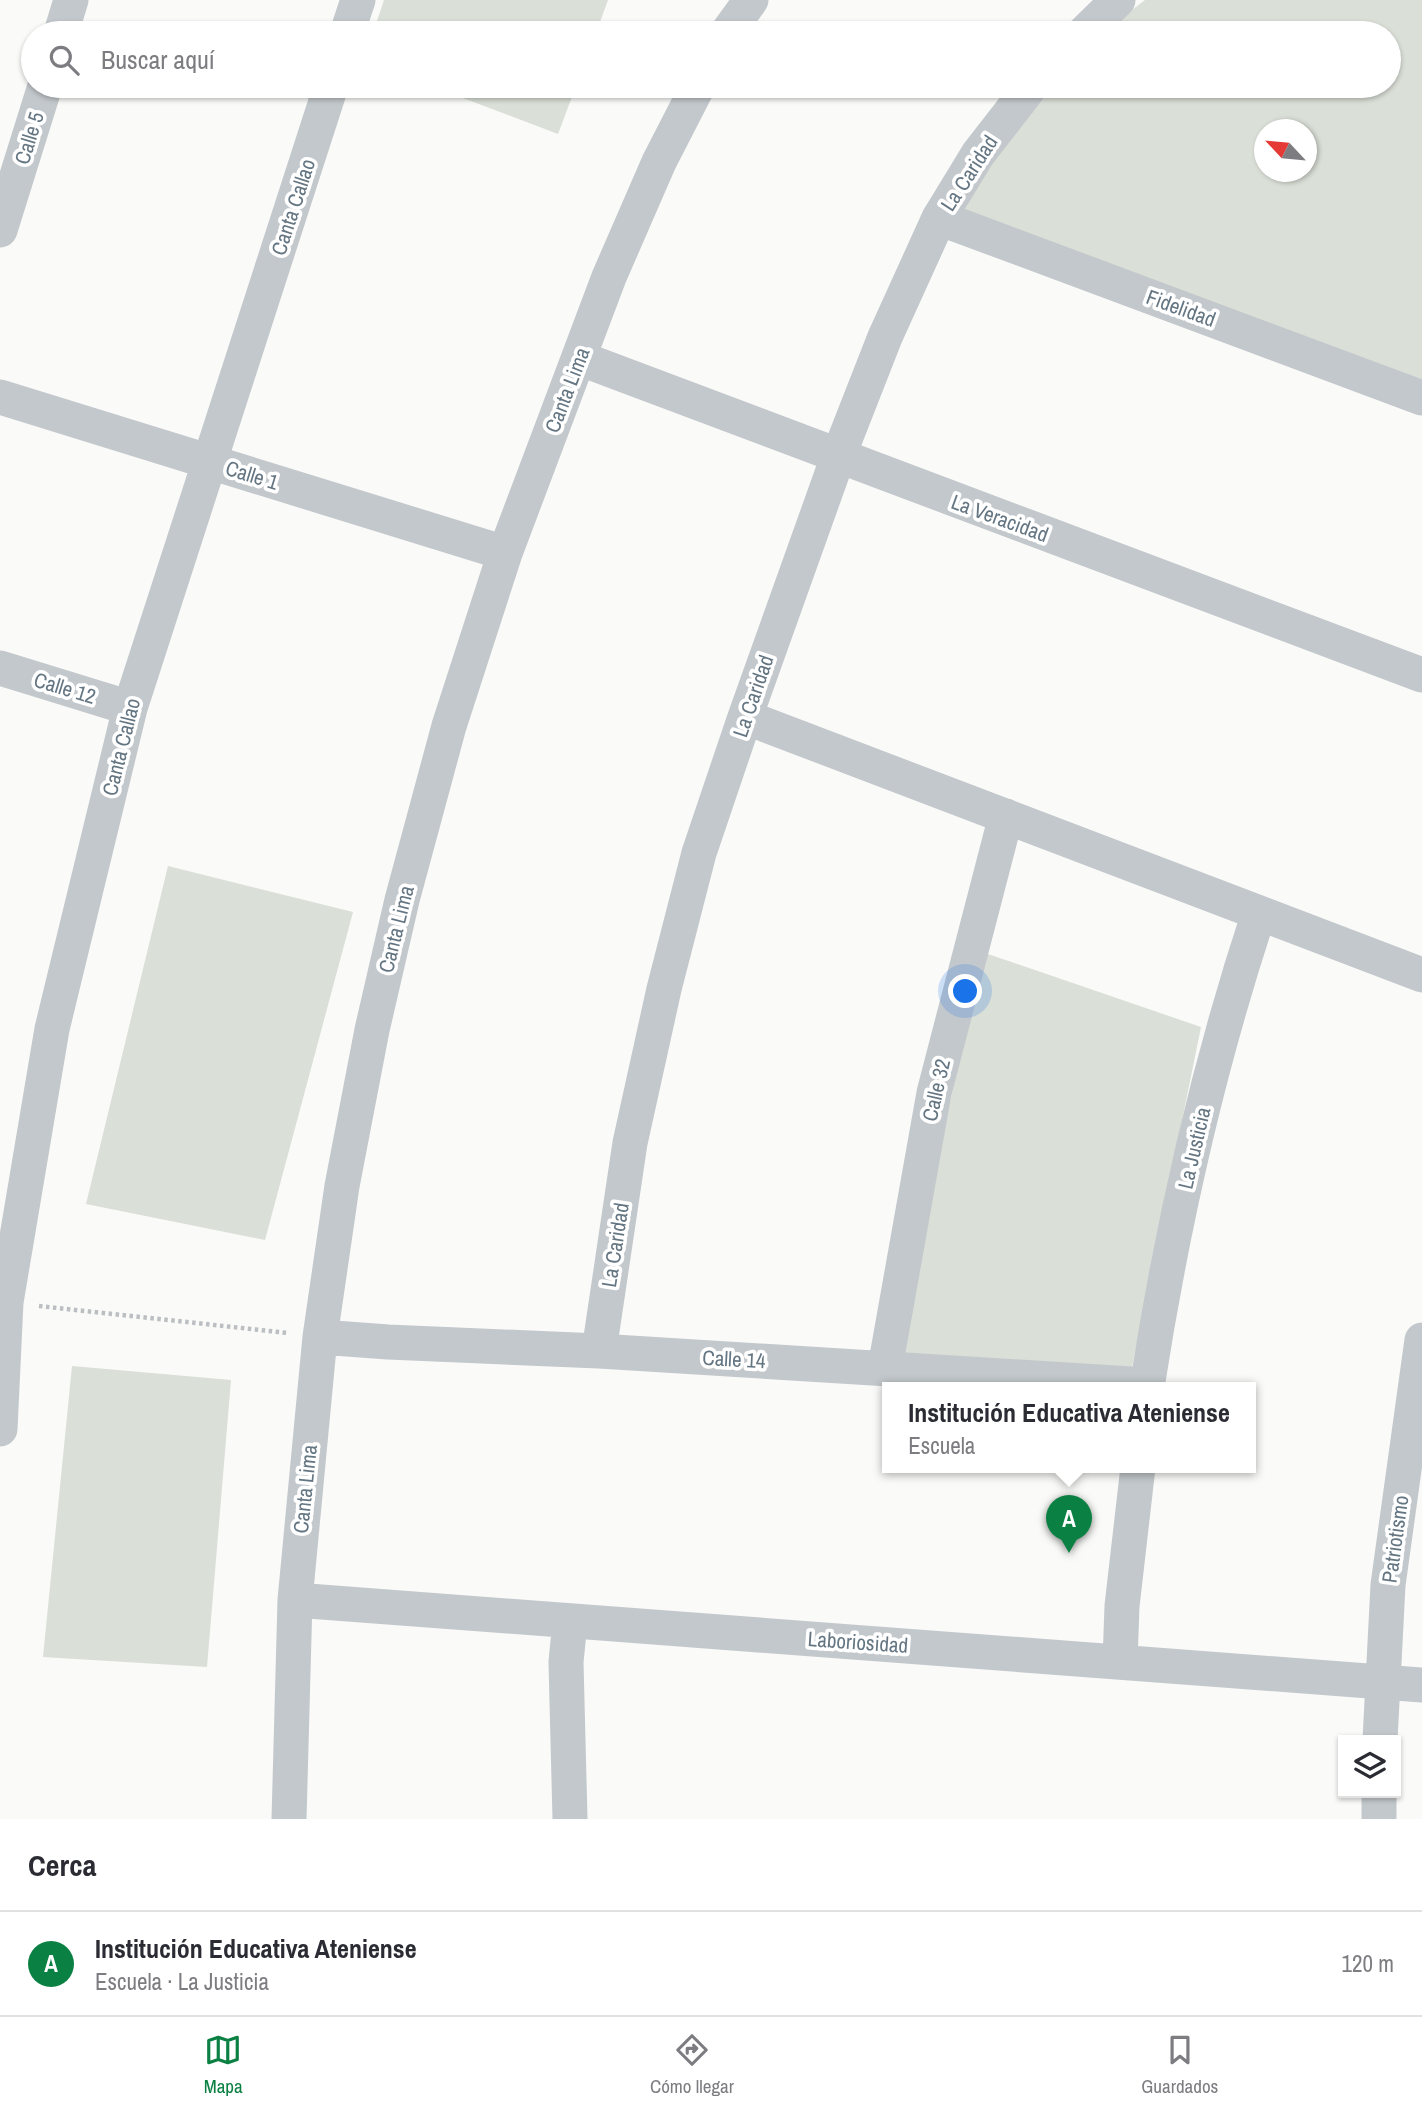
<!DOCTYPE html>
<html lang="es">
<head>
<meta charset="utf-8">
<style>
	:root { --surface:#fff; --page:#f2f2f3; --text:#2b2b33; --muted:#7c7c81; --line:#e1e1e2; --accent:#0b8043 }
	body { margin:0; font-family:"Archivo Narrow",sans-serif; background:var(--page); color:var(--text) }
	.controls { position:absolute; right:21px; bottom:21px; display:grid; overflow:hidden; border-radius:0px; box-shadow:0 2px 5px #0004 }
	.controls button { width:63px; height:63px; display:grid; place-items:center; padding:0; border:0; border-bottom:2px solid var(--line); background:var(--surface); color:var(--text); font:35px sans-serif }
	.compass { position:absolute; left:1254px; top:119px; width:63px; height:63px; border-radius:50%; background:var(--surface); box-shadow:0 2px 5px #0004; rotate:296deg }
	.you { position:absolute; left:966px; top:992px; width:24px; height:24px; margin:-18px; border:5px solid #fff; border-radius:50%; background:#1a73e8; box-shadow:0 0 0 10px #1a73e833 }
	.badge { display:grid; place-items:center; width:46px; height:46px; border-radius:50%; background:var(--accent); color:#fff; font-size:23px; font-weight:700 }
	.pin { position:absolute; translate:-50% -58px; filter:drop-shadow(0 2px 4px #0008) }
	.pin::after { content:''; position:absolute; top:37px; width:24px; height:21px; background:inherit; clip-path:polygon(0 0,100% 0,50% 100%) }
	.popup { position:absolute; left:882px; top:1382px; width:374px; height:91px; box-sizing:border-box; display:grid; place-content:center; border-radius:0px; background:var(--surface); filter:drop-shadow(0 2px 5px #0005); font-size:23px; white-space:nowrap; color:var(--muted) }
	.popup b { font-size:26px; color:var(--text) }
	.popup::after { content:''; position:absolute; left:50%; top:100%; margin-left:-14px; border:14px solid transparent; border-top-color:var(--surface) }
	.list { margin:0; padding:0; list-style:none }
	h2 { display:flex; justify-content:space-between; align-items:center; height:91px; margin:0; padding:0 28px; font-size:30px }
	h2 small { font-size:23px; font-weight:400; color:var(--muted) }
	.list li { display:grid; grid-template-columns:46px 1fr auto; gap:21px; align-items:center; box-sizing:border-box; height:105px; padding:0 28px; border-top:2px solid var(--line) }
	.list b { display:block; font-size:26px; white-space:nowrap }
	.list p { margin:0; font-size:23px; white-space:nowrap; color:var(--muted) }
	.list em { font-size:23px; font-style:normal; color:var(--muted) }
	.icon { flex:none; width:38px; height:38px; fill:none; stroke:currentColor; stroke-width:2; stroke-linecap:round; stroke-linejoin:round }
	.map { position:relative; flex:none; width:1422px; height:1819px; overflow:hidden }
	.search { position:absolute; background:var(--surface); box-shadow:0 2px 5px #0004; left:21px; right:21px; top:21px; height:77px; display:flex; align-items:center; gap:18px; box-sizing:border-box; padding:0 24px; border-radius:38px; color:var(--muted); font-size:26px }
	.sheet { height:196px; background:var(--surface) }
	nav { display:flex; justify-content:space-around; align-items:center; box-sizing:border-box; height:98px; border-top:2px solid var(--line); background:var(--surface); font-size:19px; color:var(--muted) }
	nav a { display:grid; justify-items:center; gap:4px }
	nav .on { color:var(--accent) }
	.map>svg:first-child { display:block }
</style>
</head>
<body>
<div class="map">
<svg width="1422" height="1819" viewBox="0 0 1422 1819">
	<rect width="100%" height="100%" fill="#fafaf8"/>
	<path fill="#dadfd7" fill-rule="evenodd" d="M 384,0 L 608,0 L 596,33 L 373,33 Z
		M 1145,0 L 1422,0 L 1422,382 L 964,211 L 986,167 L 1054,86 L 1389,86 L 1389,33 L 1106,33 L 1120,19 ZM 1264,130 L 1306,130 L 1306,172 L 1264,172 Z
		M 431,86 L 576,86 L 558,134 Z
		M 168,866 L 353,912 L 265,1240 L 86,1204 Z
		M 985,953 L 1201,1027 L 1131,1372 L 900,1358 L 942,1136 Z
		M 72,1366 L 231,1380 L 207,1667 L 43,1657 Z"/>
	<g fill="none" stroke-linecap="round" stroke-linejoin="round">
		<path stroke="#bbbfc2" stroke-width="4.5" stroke-dasharray="3.5 3.5" stroke-linecap="butt" d="M 39,1306 L 288,1333"/>
		<path stroke="#c3c8cc" stroke-width="35" d="M 61,33 L 71,0
			M 347,33 L 358,0
			M 727,33 L 751,0
			M 1084,33 L 1118,0
			M 939,218 L 1422,398
			M 0,230 L 45,86
			M 579,358 L 1422,675
			M 0,397 L 505,553
			M 0,668 L 130,708
			M 745,717 L 1422,975
			M 320,1337 L 388,1342 L 599,1351 L 1147,1385
			M 599,1351 L 630,1143 L 664,989 L 699,853 L 745,717 L 838,457 L 885,337 L 939,218 L 978,154 L 1031,86
			M 885,1368 L 934,1093 L 1006,816
			M 1147,1387 C 1172,1226 1208,1067 1259,913
			M 0,1429 L 6,1302 L 52,1029 L 130,708 L 331,86
			M 295,1600 L 1422,1685
			M 1120,1662 L 1122,1606 L 1138,1467
			M 1380,1740 L 1388,1585 L 1422,1340
			M 289,1819 L 295,1600 L 320,1337 L 342,1186 L 372,1030 L 402,900 L 449,726 L 505,553 L 609,277 L 659,162 L 698,86
			M 570,1819 L 566,1662 L 570,1621
			M 1379,1819 L 1379,1793"/>
	</g>
	<g text-anchor="middle" dominant-baseline="central" stroke-width="7" stroke-linejoin="round" paint-order="stroke">
		<g font-size="21" fill="#657683" stroke="#fff">
			<text transform="translate(29 138) rotate(-73)">Calle 5</text>
			<text transform="translate(969 173) rotate(-57)">La Caridad</text>
			<text transform="translate(293 207) rotate(-72)">Canta Callao</text>
			<text transform="translate(1181 308) rotate(20)">Fidelidad</text>
			<text transform="translate(567 390) rotate(-69)">Canta Lima</text>
			<text transform="translate(252 475) rotate(17)">Calle 1</text>
			<text transform="translate(1000 518) rotate(20)">La Veracidad</text>
			<text transform="translate(65 688) rotate(17)">Calle 12</text>
			<text transform="translate(753 696) rotate(-71)">La Caridad</text>
			<text transform="translate(121 747) rotate(-76)">Canta Callao</text>
			<text transform="translate(396 929) rotate(-76)">Canta Lima</text>
			<text transform="translate(936 1090) rotate(-77)">Calle 32</text>
			<text transform="translate(1194 1148) rotate(-77)">La Justicia</text>
			<text transform="translate(615 1245) rotate(-81)">La Caridad</text>
			<text transform="translate(734 1359) rotate(3)">Calle 14</text>
			<text transform="translate(305 1489) rotate(-84)">Canta Lima</text>
			<text transform="translate(1395 1539) rotate(-82)">Patriotismo</text>
			<text transform="translate(858 1642) rotate(4)">Laboriosidad</text>
		</g>
	</g>
</svg>
<div class="controls">
<button><svg class="icon" aria-label="layers" viewBox="0 0 24 24"><path d="M12 4l9 5-9 5-9-5zM3 14l9 5 9-5"/></svg></button>
</div>
<svg class="compass" viewBox="-18 -18 36 36"><path d="M0-13l5 13h-10z" fill="#e53935"/><path d="M0 13l5-13h-10z" fill="#7c7c81"/></svg>
<div class="you"></div>
<div class="pin badge" style="left:1069px;top:1553px">A</div>
<div class="popup"><b>Institución Educativa Ateniense</b>Escuela</div>
<div class="search"><svg class="icon" aria-label="search" viewBox="0 0 24 24"><circle cx="10" cy="10" r="6"/><path d="M15 15l6 6"/></svg>Buscar aquí</div>
</div>
<section class="sheet">
<h2>Cerca<small></small></h2>
<ul class="list">
<li><span class="badge">A</span><div><b>Institución Educativa Ateniense</b><p>Escuela · La Justicia</p></div><em>120 m</em></li>
</ul>
</section>
<nav>
<a class="on"><svg class="icon" aria-label="map" viewBox="0 0 24 24"><path d="M3 6l6-2 6 2 6-2v14l-6 2-6-2-6 2zM9 4v14M15 6v14"/></svg>Mapa</a>
<a><svg class="icon" aria-label="directions" viewBox="0 0 24 24"><path d="M12 3l9 9-9 9-9-9zM9 14v-3h6M13 9l2 2-2 2"/></svg>Cómo llegar</a>
<a><svg class="icon" aria-label="saved" viewBox="0 0 24 24"><path d="M7 4h10v16l-5-4-5 4z"/></svg>Guardados</a>
</nav>
</body>
</html>
